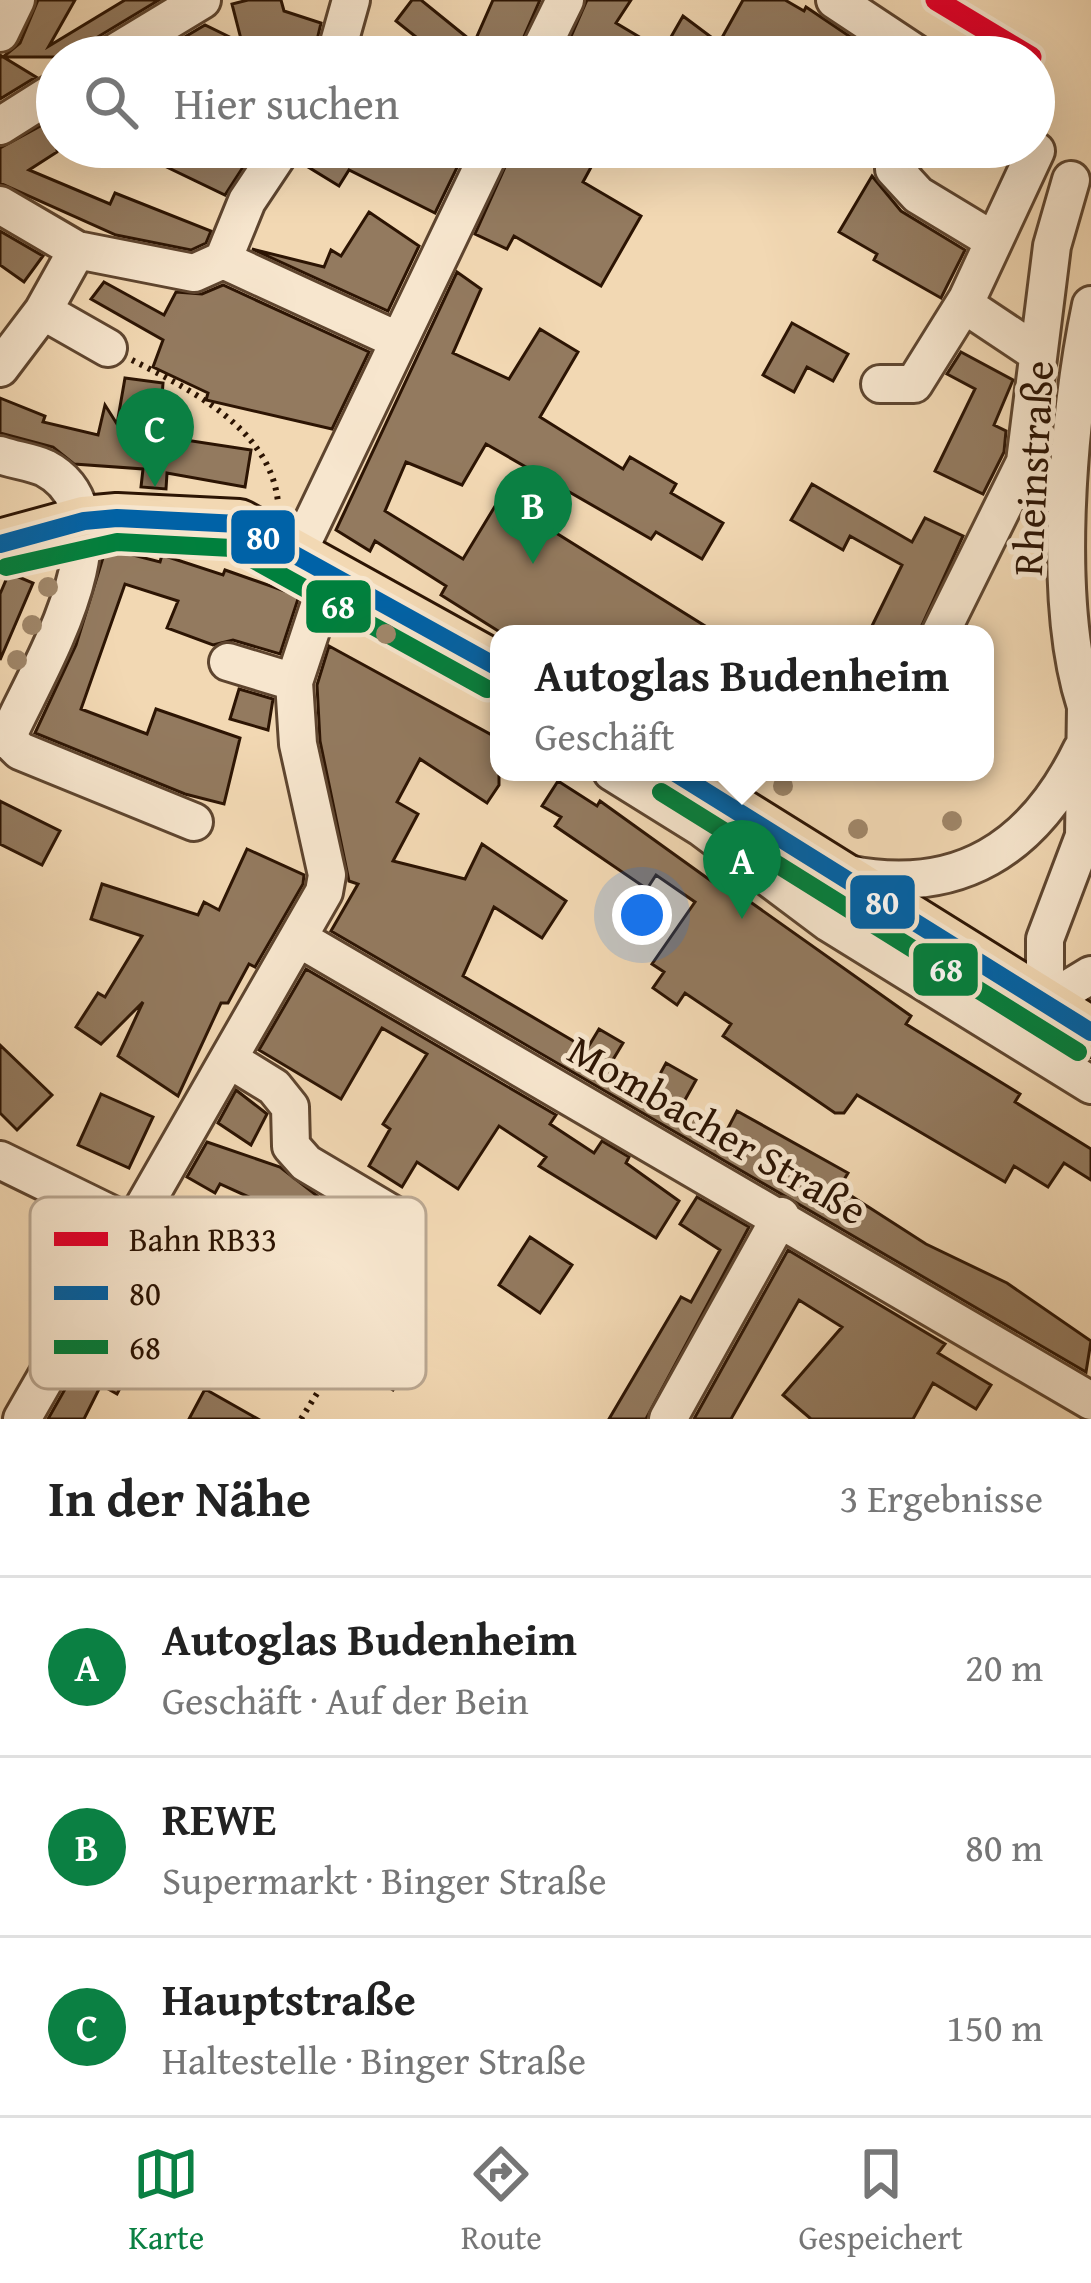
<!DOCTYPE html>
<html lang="de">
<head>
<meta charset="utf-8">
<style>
	:root { --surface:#fff; --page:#f2f2f2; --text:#222; --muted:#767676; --line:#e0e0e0; --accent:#0b8043 }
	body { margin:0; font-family:"Gentium Book Plus",serif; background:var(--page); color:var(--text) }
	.you { position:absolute; left:642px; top:915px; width:42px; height:42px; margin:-30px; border:9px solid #fff; border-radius:50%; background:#1a73e8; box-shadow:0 0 0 18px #1a73e833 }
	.badge { display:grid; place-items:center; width:78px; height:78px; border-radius:50%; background:var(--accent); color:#fff; font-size:39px; font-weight:700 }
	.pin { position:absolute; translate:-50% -99px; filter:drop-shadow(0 3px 6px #0008) }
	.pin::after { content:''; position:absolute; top:63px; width:42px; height:36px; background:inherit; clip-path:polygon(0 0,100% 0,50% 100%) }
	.popup { position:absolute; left:490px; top:625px; width:504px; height:156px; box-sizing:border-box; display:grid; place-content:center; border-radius:24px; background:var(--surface); filter:drop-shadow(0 3px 9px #0005); font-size:39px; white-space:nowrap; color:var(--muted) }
	.popup b { font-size:45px; color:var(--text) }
	.popup::after { content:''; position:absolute; left:50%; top:100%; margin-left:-24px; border:24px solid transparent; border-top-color:var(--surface) }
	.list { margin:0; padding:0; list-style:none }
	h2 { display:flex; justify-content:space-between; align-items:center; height:156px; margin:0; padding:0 48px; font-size:51px }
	h2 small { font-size:39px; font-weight:400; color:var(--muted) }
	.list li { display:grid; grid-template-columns:78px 1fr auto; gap:36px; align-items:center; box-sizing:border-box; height:180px; padding:0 48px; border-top:3px solid var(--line) }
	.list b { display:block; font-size:45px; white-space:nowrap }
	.list p { margin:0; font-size:39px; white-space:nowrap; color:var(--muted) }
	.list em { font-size:39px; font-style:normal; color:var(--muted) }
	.icon { flex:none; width:66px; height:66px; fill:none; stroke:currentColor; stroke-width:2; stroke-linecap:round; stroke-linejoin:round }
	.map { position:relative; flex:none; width:1091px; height:1419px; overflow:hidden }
	.search { position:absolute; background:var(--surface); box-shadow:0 12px 48px #0002; left:36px; right:36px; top:36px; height:132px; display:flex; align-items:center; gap:30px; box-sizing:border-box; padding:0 42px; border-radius:66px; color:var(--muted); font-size:45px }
	.sheet { height:696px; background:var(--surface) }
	nav { display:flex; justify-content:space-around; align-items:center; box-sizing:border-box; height:168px; border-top:3px solid var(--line); background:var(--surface); font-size:33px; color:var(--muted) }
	nav a { display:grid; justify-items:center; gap:6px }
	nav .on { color:var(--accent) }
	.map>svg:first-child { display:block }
</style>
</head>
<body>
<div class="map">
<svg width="1091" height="1419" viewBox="0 0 1091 1419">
	<rect width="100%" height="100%" fill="#f2d8b3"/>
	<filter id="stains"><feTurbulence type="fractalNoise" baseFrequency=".00167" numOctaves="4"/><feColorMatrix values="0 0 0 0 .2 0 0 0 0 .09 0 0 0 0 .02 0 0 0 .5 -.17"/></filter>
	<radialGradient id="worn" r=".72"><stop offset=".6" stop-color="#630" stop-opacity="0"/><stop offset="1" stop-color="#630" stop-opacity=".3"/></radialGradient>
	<path fill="#937a5f" stroke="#2c1403" stroke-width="3" d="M 38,0 L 75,0 L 49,46 L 125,0 L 159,0 L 96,38 L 86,57 L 3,57 L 20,43 Z
		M 248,0 L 281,0 L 284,11 L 321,23 L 313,57 L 151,57 L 205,25 L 242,43 L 232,4 Z
		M 412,0 L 421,0 L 474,43 L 493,0 L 540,0 L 515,57 L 441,57 L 396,21 Z
		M 587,0 L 631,0 L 616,23 L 663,51 L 683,16 L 719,43 L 743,0 L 785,0 L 804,11 L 806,7 L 858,42 L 861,57 L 562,57 Z
		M 0,55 L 36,77 L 0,99 Z
		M 57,117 L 57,152 L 29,170 L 110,204 L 115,193 L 211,231 L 206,243 L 191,250 L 116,235 L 0,183 L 0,148 Z
		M 125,147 L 256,147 L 225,195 Z
		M 305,147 L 467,147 L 435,213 L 349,170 L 339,186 L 300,162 Z
		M 514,147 L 602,147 L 583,182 L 641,216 L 601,286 L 514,236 L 507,249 L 475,234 Z
		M 872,176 L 901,211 L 965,250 L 941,298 L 874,260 L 877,254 L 839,232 Z
		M 369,212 L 419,246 L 388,311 L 252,249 L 324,267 L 331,250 L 341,256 Z
		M 0,231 L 43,256 L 24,282 L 0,265 Z
		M 457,272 L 481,289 L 453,353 L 509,379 L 540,329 L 578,352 L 540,417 L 623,469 L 630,457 L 676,484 L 671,493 L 723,523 L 702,559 L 656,532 L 651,539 L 486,444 L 462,485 L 406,462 L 385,511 L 463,559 L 500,498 L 718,634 L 503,634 L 441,595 L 446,586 L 375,541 L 370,551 L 336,530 Z
		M 104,282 L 164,315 L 176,292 L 202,294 L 223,285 L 369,352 L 332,429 L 206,400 L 208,393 L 153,367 L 163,340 L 91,299 Z
		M 792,323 L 848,354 L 833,381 L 807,367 L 794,392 L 763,375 Z
		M 961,352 L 1013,380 L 994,425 L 1006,431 L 1004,452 L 983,494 L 935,471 L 975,389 L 947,374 Z
		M 125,378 L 163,383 L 159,436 L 251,450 L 245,487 L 167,473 L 166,489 L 141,487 L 143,469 L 74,464 L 53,447 L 0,433 L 0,398 L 45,416 L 43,422 L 98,435 L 105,405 L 117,424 Z
		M 812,484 L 912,542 L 925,518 L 963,536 L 918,634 L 868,634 L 902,565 L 850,536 L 843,550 L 791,520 Z
		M 106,548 L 160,562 L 162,555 L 223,575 L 225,570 L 299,596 L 280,654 L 233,640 L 213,645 L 167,628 L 178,601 L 125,584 L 81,709 L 147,734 L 156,709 L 240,738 L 224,804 L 185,794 L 35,733 L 76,645 Z
		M 9,573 L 33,583 L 0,660 L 0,594 Z
		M 329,646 L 499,739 L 499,785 L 487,803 L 420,759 L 397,802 L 418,814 L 393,861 L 465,879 L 482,844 L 566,901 L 542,938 L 494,907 L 463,976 L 587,1049 L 599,1029 L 623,1043 L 611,1063 L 653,1087 L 666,1063 L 696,1080 L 681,1107 L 726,1132 L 737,1111 L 848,1173 L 839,1188 L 926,1244 L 1007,1283 L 1091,1341 L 1086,1372 L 331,931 L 358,884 L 349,881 L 320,741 L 317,685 Z
		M 239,689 L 273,699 L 268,730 L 230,719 Z
		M 558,781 L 597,806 L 600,801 L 728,893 L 732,889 L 911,1016 L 906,1024 L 1020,1094 L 1015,1102 L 1091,1149 L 1091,1180 L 1064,1163 L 1048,1187 L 1014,1166 L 1005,1182 L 857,1095 L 844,1113 L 835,1113 L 723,1036 L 731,1024 L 685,993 L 677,1005 L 653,988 L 664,972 L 652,964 L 695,902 L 656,875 L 647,889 L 555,826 L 561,817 L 542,806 Z
		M 0,801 L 60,831 L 42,865 L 0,844 Z
		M 247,849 L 304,875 L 303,884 L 255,967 L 249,964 L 228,1003 L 221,1003 L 178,1096 L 118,1056 L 143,1002 L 101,1044 L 76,1027 L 98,993 L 105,997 L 142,936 L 91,919 L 102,884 L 198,915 L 204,902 L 219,910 Z
		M 306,969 L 556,1115 L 550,1124 L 594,1153 L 602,1141 L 629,1157 L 626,1163 L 679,1201 L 656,1238 L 539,1166 L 546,1157 L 499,1126 L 458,1189 L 417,1162 L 402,1187 L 369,1166 L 390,1129 L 383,1124 L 427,1054 L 382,1028 L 341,1099 L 259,1050 Z
		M 0,1045 L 52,1095 L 17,1130 L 0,1113 Z
		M 236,1090 L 267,1114 L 251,1145 L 218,1123 Z
		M 101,1094 L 153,1117 L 129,1168 L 78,1145 Z
		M 207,1142 L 280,1167 L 320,1198 L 318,1203 L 347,1218 L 333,1249 L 303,1234 L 306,1227 L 282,1212 L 220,1184 L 215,1193 L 187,1177 Z
		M 697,1197 L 749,1227 L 646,1419 L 609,1419 L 681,1297 L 691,1302 L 720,1250 L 680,1224 Z
		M 182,1212 L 221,1235 L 212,1252 L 225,1260 L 199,1308 L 163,1287 L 176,1263 L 161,1253 Z
		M 530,1237 L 572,1265 L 540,1313 L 499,1285 Z
		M 788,1250 L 945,1344 L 938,1353 L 991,1385 L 976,1409 L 933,1383 L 913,1419 L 811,1419 L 783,1395 L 842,1327 L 799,1300 L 731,1419 L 694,1419 Z
		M 118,1296 L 146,1312 L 122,1355 L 134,1362 L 117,1394 L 101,1385 L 84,1419 L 48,1419 Z
		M 356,1300 L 423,1345 L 393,1390 L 325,1346 Z
		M 205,1389 L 258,1419 L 189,1419 Z"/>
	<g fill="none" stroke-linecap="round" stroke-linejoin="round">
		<g stroke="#5e452f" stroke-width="42">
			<path id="minor" d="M 835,0 L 921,57
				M 0,33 L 16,0
				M 108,57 L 202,0
				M 335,57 L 351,0
				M 537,57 L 565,0
				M 0,126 L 57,90
				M 913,147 L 894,169 L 918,195 L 994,241
				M 0,205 L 77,250 L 194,273 L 223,260 L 397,340
				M 223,260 L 247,201 L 283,147
				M 1091,305 C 1068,414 1049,615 1091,720
				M 43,311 L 108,348
				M 977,313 L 1037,353
				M 0,368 L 43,311 L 77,250
				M 880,384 L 914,384 L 967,299 L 1036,151
				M 0,455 C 14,460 32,462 45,468 C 136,516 35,674 7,738 L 0,739
				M 297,554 L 492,147
				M 940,634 L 1025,462 L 1052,246 L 1071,180
				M 228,662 L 294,682
				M 1086,707 L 1084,836 L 1045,939 L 1045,1003 L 1091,975
				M 7,738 L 20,751 L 194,822
				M 612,772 L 702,828 L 829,923 L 1091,1085
				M 847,874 C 959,897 1034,848 1082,749
				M 298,938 L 1091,1401
				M 230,1060 L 274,1087 L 290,1107 L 291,1146 L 306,1163 L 392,1214
				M 0,1160 L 135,1226
				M 22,1419 L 324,892 L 327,875 L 298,744 L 294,682 L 330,573
				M 668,1419 L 781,1216"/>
		</g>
		<g stroke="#2c1403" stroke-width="54">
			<path id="major" d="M 0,544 L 84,521 L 117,518 L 239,524 L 499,668
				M 674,772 L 1091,1032"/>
		</g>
		<path stroke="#2c1403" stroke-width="6" stroke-dasharray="3 6" stroke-linecap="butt" d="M 132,360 C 193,391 270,429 278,502
			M 301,1419 L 331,1371"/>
		<use href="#minor" stroke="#f7e6ce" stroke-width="36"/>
		<use href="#major" stroke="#f2d8b3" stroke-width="48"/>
		<g stroke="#f7e6ce" stroke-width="27">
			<path id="bus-1" d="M 0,544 L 84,521 L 117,518 L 239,524 L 499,668
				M 674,772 L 1091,1032"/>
		</g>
		<g stroke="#f7e6ce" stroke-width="27">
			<path id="bus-2" d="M 6,567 L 117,542 L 232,548 L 487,689
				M 661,792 L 1078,1052"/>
		</g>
		<use href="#bus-1" stroke="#0062a7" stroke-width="18"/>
		<use href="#bus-2" stroke="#00803d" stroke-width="18"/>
		<g stroke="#f7e6ce" stroke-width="30">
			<path id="rail-1" d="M 936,0 L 1031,57"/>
		</g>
		<use href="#rail-1" stroke="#e4002b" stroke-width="21"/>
	</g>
	<g fill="#a0876a">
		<circle cx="48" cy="587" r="10"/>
		<circle cx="363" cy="623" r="10"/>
		<circle cx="32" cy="625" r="10"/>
		<circle cx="386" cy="634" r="10"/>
		<circle cx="17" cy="660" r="10"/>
		<circle cx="783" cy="786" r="10"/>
		<circle cx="952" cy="821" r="10"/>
		<circle cx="858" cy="829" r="10"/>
	</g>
	<g text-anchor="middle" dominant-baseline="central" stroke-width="10" stroke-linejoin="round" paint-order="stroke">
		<g font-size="42" fill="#2c1403" stroke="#f7e6ce">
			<text transform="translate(1032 468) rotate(-87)">Rheinstraße</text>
			<text transform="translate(718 1129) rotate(30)">Mombacher Straße</text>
		</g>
	</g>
	<rect x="30" y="1197" width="396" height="192" rx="18" fill="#f7e6ce" stroke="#baa791" stroke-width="3"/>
	<rect x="54" y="1232" width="54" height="14" fill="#e4002b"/>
	<rect x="54" y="1286" width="54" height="14" fill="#0062a7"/>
	<rect x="54" y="1340" width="54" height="14" fill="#00803d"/>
	<g font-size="33" fill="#2c1403">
		<text x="129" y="1251">Bahn RB33</text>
		<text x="129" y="1305">80</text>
		<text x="129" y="1359">68</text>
	</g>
	<g stroke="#f7e6ce" stroke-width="4.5">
		<rect x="229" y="508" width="68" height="58" rx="12" fill="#0062a7"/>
		<rect x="304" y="578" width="69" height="57" rx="12" fill="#00803d"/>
		<rect x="848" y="873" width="69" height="58" rx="12" fill="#0062a7"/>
		<rect x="911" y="941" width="69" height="57" rx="12" fill="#00803d"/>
	</g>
	<g font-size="33" text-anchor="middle" font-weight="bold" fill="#fff">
		<text x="263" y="549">80</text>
		<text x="338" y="618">68</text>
		<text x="882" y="914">80</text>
		<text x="946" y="981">68</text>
	</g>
	<rect width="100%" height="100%" filter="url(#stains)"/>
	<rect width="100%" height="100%" fill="url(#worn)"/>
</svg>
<div class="you"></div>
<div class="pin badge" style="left:742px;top:919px">A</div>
<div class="popup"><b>Autoglas Budenheim</b>Geschäft</div>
<div class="pin badge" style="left:533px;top:564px">B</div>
<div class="pin badge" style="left:155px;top:487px">C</div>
<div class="search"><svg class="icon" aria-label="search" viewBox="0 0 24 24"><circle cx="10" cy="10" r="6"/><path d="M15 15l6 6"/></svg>Hier suchen</div>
</div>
<section class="sheet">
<h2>In der Nähe<small>3 Ergebnisse</small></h2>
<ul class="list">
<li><span class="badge">A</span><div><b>Autoglas Budenheim</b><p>Geschäft · Auf der Bein</p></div><em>20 m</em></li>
<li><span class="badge">B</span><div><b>REWE</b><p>Supermarkt · Binger Straße</p></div><em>80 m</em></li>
<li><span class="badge">C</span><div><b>Hauptstraße</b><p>Haltestelle · Binger Straße</p></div><em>150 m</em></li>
</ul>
</section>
<nav>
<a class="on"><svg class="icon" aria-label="map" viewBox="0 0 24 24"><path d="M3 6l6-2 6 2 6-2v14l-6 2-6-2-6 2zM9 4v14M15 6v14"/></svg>Karte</a>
<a><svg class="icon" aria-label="directions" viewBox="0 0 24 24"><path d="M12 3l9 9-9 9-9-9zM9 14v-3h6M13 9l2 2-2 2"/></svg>Route</a>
<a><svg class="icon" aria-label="saved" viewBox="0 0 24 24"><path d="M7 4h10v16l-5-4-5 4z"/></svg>Gespeichert</a>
</nav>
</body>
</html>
